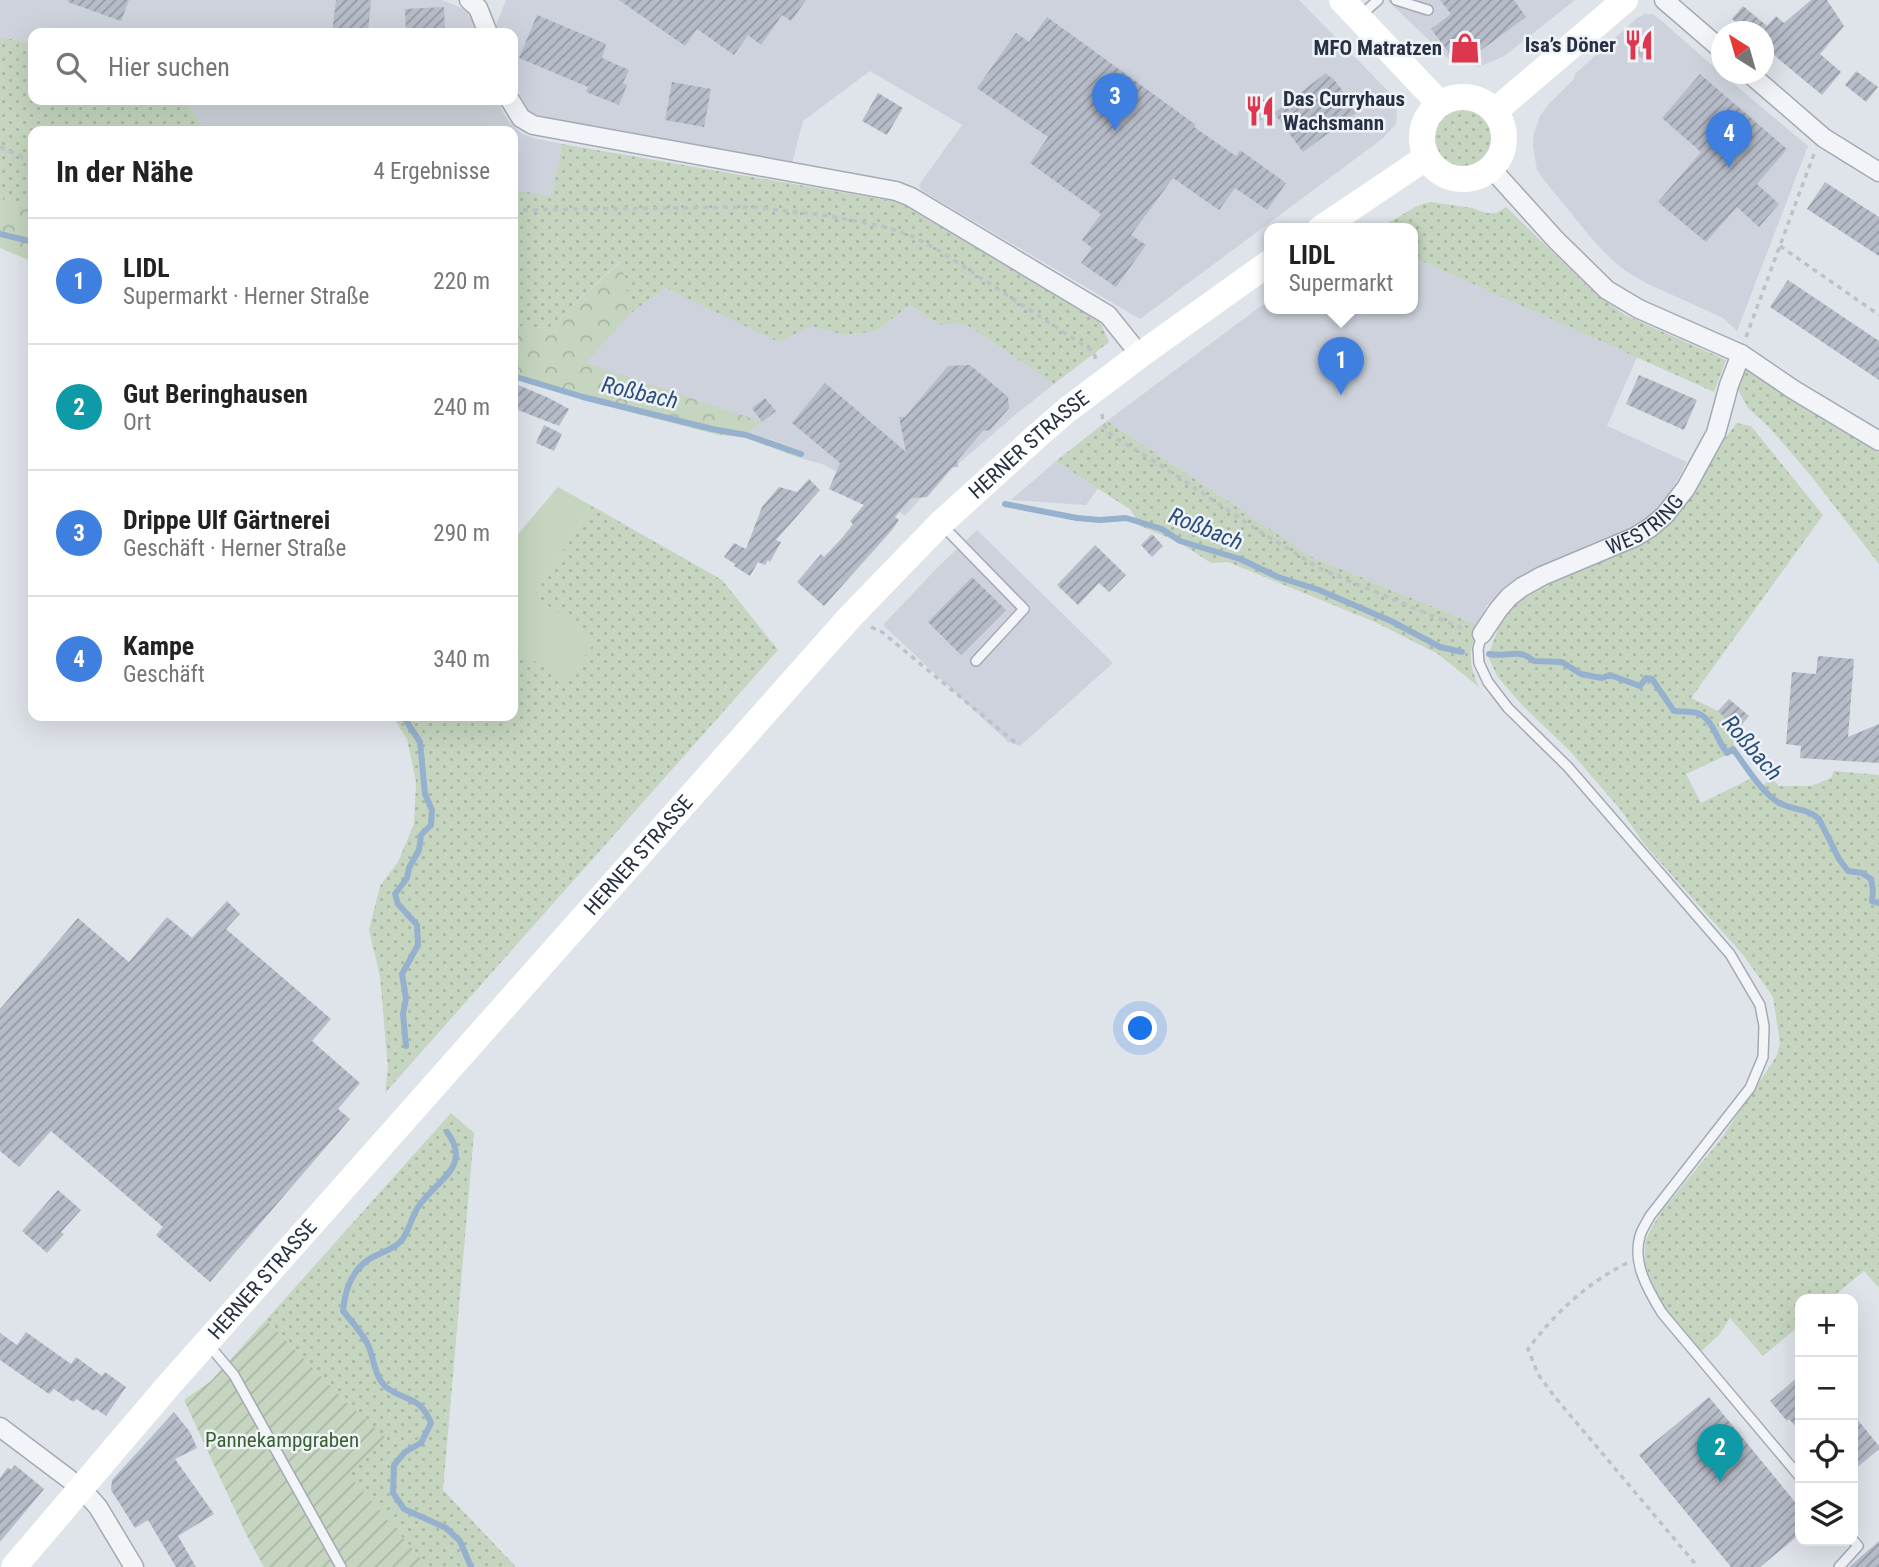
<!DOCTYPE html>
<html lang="de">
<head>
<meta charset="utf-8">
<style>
	:root { --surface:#fff; --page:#f2f2f2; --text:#222; --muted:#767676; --line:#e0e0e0; --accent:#0b8043 }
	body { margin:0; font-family:"Roboto Condensed",sans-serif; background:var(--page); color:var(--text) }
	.controls { position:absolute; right:21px; bottom:21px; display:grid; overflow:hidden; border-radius:14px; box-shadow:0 7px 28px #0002 }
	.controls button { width:63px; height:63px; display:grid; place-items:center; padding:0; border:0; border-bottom:2px solid var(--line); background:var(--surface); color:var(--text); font:35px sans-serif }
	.compass { position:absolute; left:1711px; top:21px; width:63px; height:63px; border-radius:50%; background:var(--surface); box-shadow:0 7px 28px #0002; rotate:323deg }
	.you { position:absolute; left:1141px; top:1029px; width:24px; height:24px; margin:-18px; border:5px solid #fff; border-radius:50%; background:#1a73e8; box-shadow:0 0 0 10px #1a73e833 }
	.badge { display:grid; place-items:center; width:46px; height:46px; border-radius:50%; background:var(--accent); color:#fff; font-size:23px; font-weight:700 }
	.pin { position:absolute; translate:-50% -58px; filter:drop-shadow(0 2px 4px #0008) }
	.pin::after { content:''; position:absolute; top:37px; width:24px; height:21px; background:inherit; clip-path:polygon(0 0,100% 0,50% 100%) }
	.popup { position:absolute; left:1264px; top:223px; width:154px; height:91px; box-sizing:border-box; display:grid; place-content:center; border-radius:14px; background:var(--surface); filter:drop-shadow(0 2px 5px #0005); font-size:23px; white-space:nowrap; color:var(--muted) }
	.popup b { font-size:26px; color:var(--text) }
	.popup::after { content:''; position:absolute; left:50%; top:100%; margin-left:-14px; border:14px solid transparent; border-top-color:var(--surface) }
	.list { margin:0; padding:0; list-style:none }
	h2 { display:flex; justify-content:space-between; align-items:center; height:91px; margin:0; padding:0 28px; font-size:30px }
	h2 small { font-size:23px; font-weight:400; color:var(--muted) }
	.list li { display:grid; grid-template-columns:46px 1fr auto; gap:21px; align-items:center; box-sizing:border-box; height:126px; padding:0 28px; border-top:2px solid var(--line) }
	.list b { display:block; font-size:26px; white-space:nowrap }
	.list p { margin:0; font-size:23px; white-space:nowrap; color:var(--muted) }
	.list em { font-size:23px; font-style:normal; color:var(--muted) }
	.icon { flex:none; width:38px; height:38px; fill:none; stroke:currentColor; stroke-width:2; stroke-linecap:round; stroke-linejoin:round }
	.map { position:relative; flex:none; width:1879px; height:1567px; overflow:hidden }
	.search { position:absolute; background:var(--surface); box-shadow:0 7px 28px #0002; left:28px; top:28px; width:490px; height:77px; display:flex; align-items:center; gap:18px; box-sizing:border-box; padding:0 24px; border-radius:14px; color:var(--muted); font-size:26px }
	.panel { position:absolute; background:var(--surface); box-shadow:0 7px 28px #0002; left:28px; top:126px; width:490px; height:595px; border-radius:14px }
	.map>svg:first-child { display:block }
</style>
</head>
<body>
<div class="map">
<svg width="1879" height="1567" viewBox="0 0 1879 1567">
	<defs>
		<pattern id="grass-dots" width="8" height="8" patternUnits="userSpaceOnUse" patternTransform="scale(1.75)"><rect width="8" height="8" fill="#c5d5bf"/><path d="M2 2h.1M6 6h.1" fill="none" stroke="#a9b7a5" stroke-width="1.8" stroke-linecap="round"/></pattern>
		<pattern id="forest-crowns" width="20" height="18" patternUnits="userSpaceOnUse" patternTransform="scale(1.75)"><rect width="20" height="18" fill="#c5d5bf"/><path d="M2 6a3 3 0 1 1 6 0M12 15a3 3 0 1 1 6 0" fill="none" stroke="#a9b7a5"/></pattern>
		<pattern id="garden-furrows" width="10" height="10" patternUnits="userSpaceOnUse" patternTransform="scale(1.75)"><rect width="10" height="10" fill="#c5d5bf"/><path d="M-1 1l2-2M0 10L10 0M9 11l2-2" fill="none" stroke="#a9b7a5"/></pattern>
		<pattern id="building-hatch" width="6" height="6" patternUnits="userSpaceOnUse" patternTransform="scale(1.75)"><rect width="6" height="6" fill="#b6bcc8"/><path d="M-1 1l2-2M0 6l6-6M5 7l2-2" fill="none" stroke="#9499a4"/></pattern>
	</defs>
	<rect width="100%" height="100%" fill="#dfe3ea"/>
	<path fill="#cdd2dc" d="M 0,0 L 442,0 L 466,10 L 472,20 L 477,33 L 33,33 L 33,43 L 0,37 Z
		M 506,0 L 1299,0 L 1390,93 L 1397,108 L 1396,124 L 1382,139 L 1140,319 L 921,190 L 919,185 L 962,125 L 870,71 L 803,121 L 792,163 L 563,122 L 538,118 L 530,113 L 522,103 L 513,76 L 513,33 L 498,33 L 496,25 Z
		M 1387,0 L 1575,0 L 1504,56 L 1479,67 L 1453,63 Z
		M 1645,14 L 1653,14 L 1663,22 L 1722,74 L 1808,146 L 1737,331 L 1723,318 L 1646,283 L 1627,272 L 1610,258 L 1593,240 L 1544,180 L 1537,170 L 1533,145 L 1534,133 L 1540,116 L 1547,106 L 1574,79 L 1575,74 L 1637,18 Z
		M 184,100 L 498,100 L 503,113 L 511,124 L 521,133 L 533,138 L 562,144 L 552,197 L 513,190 L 513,131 L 206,131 Z
		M 1413,257 L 1637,357 L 1607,426 L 1687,462 L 1671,492 L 1656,512 L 1631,528 L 1575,551 L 1507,587 L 1486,606 L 1480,626 L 1314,558 L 1107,421 L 1269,300 L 1269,309 L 1413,309 Z
		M 665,288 L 779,341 L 811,325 L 845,335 L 876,331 L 910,305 L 940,325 L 964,323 L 1054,384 L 1015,415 L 958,464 L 958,467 L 954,467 L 927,497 L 921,498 L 905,516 L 867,487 L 822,464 L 800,458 L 801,450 L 749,432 L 761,423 L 585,363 L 631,313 Z
		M 1056,461 L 1098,488 L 1086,505 L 1011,500 Z
		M 977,530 L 1113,663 L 1020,746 L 1008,742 L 883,625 L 937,568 Z"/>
	<path fill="url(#grass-dots)" d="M 0,37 L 33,43 L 33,100 L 184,100 L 206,131 L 33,131 L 33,208 L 0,196 Z
		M1434 137a30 30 0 1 1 60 0a30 30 0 1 1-60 0Z
		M 562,144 L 892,201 L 904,205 L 1091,316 L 1100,322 L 1109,342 L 1054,384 L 964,323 L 940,325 L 910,305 L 876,331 L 845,335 L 811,326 L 779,342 L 665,288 L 631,313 L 620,261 L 549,328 L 513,326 L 513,190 L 552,196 Z
		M 1430,202 L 1472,208 L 1486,213 L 1496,213 L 1506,207 L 1597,295 L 1625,315 L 1726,360 L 1714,392 L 1413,257 L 1413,229 L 1378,229 L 1417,206 Z
		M 1743,367 L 1751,370 L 1879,453 L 1879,564 L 1812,477 L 1768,426 L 1748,408 L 1736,386 L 1743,374 L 1741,372 Z
		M 1107,421 L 1314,558 L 1480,626 C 1468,651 1468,662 1479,687 L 1438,654 L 1375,622 L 1228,562 L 1211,563 L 1179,542 L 1140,526 L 1131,510 L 1056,461 Z
		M 1737,423 L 1751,426 L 1823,515 L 1691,698 L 1718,711 L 1737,730 L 1733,747 L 1727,755 L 1686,774 L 1701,803 L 1756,776 L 1763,785 L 1772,779 L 1779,786 L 1811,786 L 1831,778 L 1834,771 L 1879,775 L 1879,1288 L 1864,1271 L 1830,1299 L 1800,1299 L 1800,1325 L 1763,1356 L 1730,1318 L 1719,1335 L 1698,1354 L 1663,1313 L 1645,1264 L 1645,1242 L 1651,1229 L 1661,1212 L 1721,1139 L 1776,1057 L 1780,1043 L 1773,997 L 1744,956 L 1645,845 L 1620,809 L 1570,751 L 1522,705 L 1497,676 L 1488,656 L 1503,616 L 1517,601 L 1588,565 L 1640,545 L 1668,525 L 1685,504 L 1716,450 Z
		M 749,432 L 802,451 L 800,458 L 744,437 Z
		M 592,506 L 722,580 L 778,650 L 385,1093 L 388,1069 L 380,976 L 369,930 L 380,886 L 398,862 L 414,824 L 416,782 L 407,739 L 392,716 L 513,716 L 513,649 L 567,679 L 534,596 Z
		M 451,1113 L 474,1133 L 443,1490 L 516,1567 L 428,1567 L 347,1474 L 385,1438 L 344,1400 L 266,1320 Z"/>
	<path fill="url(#forest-crowns)" d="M 0,196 L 33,208 L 33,262 L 0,248 Z
		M 621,261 L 631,313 L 586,363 L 762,422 L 744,437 L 719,435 L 599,404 L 513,379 L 513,326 L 549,328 Z"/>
	<path fill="url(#garden-furrows)" d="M 266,1320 L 344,1400 L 386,1438 L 348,1474 L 428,1567 L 264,1567 L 247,1536 L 184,1400 L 211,1381 Z"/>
	<path fill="#c5d5bf" d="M 558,487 L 592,506 L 534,596 L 597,639 L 567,680 L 513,649 L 513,540 Z"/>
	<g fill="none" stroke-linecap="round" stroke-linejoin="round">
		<path stroke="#96b1ce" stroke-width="6" d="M 0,234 L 33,242
			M 513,376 L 583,397 L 712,429 L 746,435 L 801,454
			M 1005,504 L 1077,518 L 1100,520 L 1126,518 L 1162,529 L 1180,541 L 1240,559 L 1278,577 L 1319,590 L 1391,621 L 1440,647 L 1462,652
			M 1489,654 C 1508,658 1518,647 1534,661 L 1562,662 L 1581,674 L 1602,678 L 1610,675 L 1640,686 L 1646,678 L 1652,679 L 1674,711 C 1681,712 1690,711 1697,713 C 1713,718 1717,741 1727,753 L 1733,749 C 1745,765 1762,793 1779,803 C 1792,810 1807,808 1819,819 L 1839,859 L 1848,871 L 1862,873 L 1871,879 L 1873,890 L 1872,901 L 1879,903
			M 403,716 L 420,742 L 425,794 L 432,810 L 431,825 L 421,835 L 419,850 L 409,868 L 407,878 L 395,894 L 398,904 L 417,925 L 418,945 L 402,974 L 406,998 L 403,1014 L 406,1046
			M 447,1132 C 473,1167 436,1180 418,1207 C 411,1218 409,1232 401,1241 C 394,1249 382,1252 373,1257 C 352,1268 345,1289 343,1311 C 352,1322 363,1333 369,1347 C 374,1360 375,1377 386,1387 C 405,1402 420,1395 431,1423 L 421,1443 L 405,1452 L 394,1465 L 393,1493 L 404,1509 L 446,1528 L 460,1541 L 471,1567"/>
	</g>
	<path fill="url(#building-hatch)" d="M 68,0 L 129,0 L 121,21 L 68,2 Z
		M 336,0 L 371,0 L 368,33 L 332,33 Z
		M 619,0 L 806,0 L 791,21 L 782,15 L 761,45 L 748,35 L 734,55 L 697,29 L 685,46 Z
		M 1440,0 L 1514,0 L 1526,17 L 1473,56 L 1450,54 L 1431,29 L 1451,14 Z
		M 1811,0 L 1827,0 L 1844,26 L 1820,54 L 1841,72 L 1822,95 L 1763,46 L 1763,32 L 1747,32 L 1732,19 L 1743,6 L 1767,26 L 1776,16 L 1784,23 Z
		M 444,7 L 445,33 L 406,33 L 405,9 Z
		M 537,15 L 606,44 L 602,58 L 629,70 L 623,83 L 627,85 L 619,105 L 586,92 L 588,87 L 519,58 Z
		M 1047,17 L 1196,125 L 1194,127 L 1236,156 L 1240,150 L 1286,183 L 1267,210 L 1235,188 L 1219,210 L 1173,178 L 1131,235 L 1146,245 L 1116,287 L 1081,263 L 1092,248 L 1082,240 L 1101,214 L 1030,163 L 1048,137 L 977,88 L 1016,33 L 1029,42 Z
		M 1637,32 L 1651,39 L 1642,58 L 1628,51 Z
		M 1856,71 L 1878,87 L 1866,102 L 1845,85 Z
		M 1326,73 L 1331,78 L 1332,77 L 1358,111 L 1303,152 L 1274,113 Z
		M 1700,74 L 1787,149 L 1757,184 L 1779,204 L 1759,227 L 1737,207 L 1706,242 L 1658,202 L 1701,152 L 1662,118 Z
		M 672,82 L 711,89 L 704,127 L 665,120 Z
		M 878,93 L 903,108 L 887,135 L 862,121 Z
		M 1263,98 L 1273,111 L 1257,123 L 1247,110 Z
		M 1825,182 L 1879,217 L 1879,256 L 1807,209 Z
		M 1788,280 L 1879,341 L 1879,380 L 1770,307 Z
		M 970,365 L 1008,397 L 1009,408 L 990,430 L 983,431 L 957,461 L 958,467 L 952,467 L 927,497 L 911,498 L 895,517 L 899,520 L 892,530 L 824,606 L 797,582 L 821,554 L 824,557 L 842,538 L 853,524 L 850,521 L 864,505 L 829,489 L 840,463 L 792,423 L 825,383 L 906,452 L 899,417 L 905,417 L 948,366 Z
		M 1639,375 L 1697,400 L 1684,430 L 1626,404 Z
		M 513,383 L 549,398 L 569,409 L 559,426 L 513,408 Z
		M 765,398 L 776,411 L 762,422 L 752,408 Z
		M 544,425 L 562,434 L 554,451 L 536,443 Z
		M 809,479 L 820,490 L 776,540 L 781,542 L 770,562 L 768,560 L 765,565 L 758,562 L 750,576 L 734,566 L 735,564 L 724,557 L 734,543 L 746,549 L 762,507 L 779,487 L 797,492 Z
		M 1152,534 L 1163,546 L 1152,557 L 1141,545 Z
		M 1095,545 L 1126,575 L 1109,592 L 1099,583 L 1078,605 L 1057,585 Z
		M 972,577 L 1006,610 L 961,655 L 928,622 Z
		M 1818,656 L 1854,659 L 1848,737 L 1879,724 L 1879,763 L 1800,758 L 1801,746 L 1786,744 L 1792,672 L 1816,674 Z
		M 1729,699 L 1749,716 L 1737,730 L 1718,711 Z
		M 227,901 L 240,914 L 226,929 L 331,1019 L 312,1041 L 360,1083 L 338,1109 L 350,1119 L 210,1282 L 156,1235 L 163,1227 L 51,1131 L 19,1167 L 0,1151 L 0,1009 L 78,918 L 129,962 L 167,917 L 192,938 Z
		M 58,1190 L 81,1210 L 61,1232 L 64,1234 L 47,1253 L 22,1231 Z
		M 26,1332 L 71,1364 L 76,1357 L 102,1376 L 105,1372 L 126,1387 L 106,1416 L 96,1409 L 94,1411 L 77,1399 L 73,1402 L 54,1389 L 49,1394 L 0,1360 L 0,1333 L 17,1345 Z
		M 1800,1375 L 1800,1432 L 1789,1419 L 1787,1421 L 1770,1401 Z
		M 1709,1397 L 1800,1508 L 1800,1534 L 1760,1567 L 1731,1567 L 1639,1455 Z
		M 174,1412 L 190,1432 L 197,1448 L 175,1459 L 214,1514 L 178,1536 L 196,1567 L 176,1567 L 148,1520 L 135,1528 L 111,1490 L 112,1480 Z
		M 1853,1414 L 1879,1446 L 1879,1449 L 1853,1471 Z
		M 15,1465 L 44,1489 L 0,1542 L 0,1478 L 8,1467 L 11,1470 Z
		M 1879,1541 L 1879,1567 L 1849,1567 Z"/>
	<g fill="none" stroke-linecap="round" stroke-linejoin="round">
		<g stroke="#a4aab5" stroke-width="12">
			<path id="service" d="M 1396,0 L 1428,10
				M 1359,17 L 1378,0
				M 942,525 L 1024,609 L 976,661
				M 1482,634 L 1478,649 L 1479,663 L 1488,682 L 1508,708 L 1568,767 L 1730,954 L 1760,1005 L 1764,1026 L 1763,1057 L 1750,1088 L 1650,1216 C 1647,1222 1642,1229 1640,1236 C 1632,1263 1648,1290 1662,1313 L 1800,1477
				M 208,1344 L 234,1375 L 341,1567
				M 1839,1567 L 1858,1546 L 1853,1540"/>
		</g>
		<g stroke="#a4aab5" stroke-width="21">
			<g id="minor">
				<path d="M 469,0 L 478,8 L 488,33"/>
				<path d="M 1664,0 L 1722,50"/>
				<path d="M 1750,74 L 1824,138 L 1879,172"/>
				<path d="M 510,100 L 521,118 L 533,125 L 896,191 L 911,197 L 1108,315 L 1140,355"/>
				<path d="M 1490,167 L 1556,240 L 1607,290 L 1639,309 L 1741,354 L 1794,390 L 1879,441"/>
				<path id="s1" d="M 1482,634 L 1498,610 L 1509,597 L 1522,587 L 1542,576 L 1635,537 L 1651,527 L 1665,515 L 1686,488 L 1716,433 L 1729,385 L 1741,354"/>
				<path d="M 0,1427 L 81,1488 L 98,1507 L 134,1567"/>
			</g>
		</g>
		<path stroke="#bdc1c9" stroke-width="3.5" stroke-dasharray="5 5" stroke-linecap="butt" d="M 0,147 L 33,162
			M 513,210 L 752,207 L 830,216 L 886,227 L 914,237 L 940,251 L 1094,352 L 1096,361
			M 1780,246 L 1879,315
			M 1746,337 L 1814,154
			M 1102,414 C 1103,425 1106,430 1114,437 L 1162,466 L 1259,531 L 1319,568 L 1466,630
			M 871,627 L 882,632 L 1017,744
			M 1627,1263 C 1587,1283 1555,1313 1528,1349 L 1538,1374 L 1554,1396 L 1698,1567"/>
		<use href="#service" stroke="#f2f4f8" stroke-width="9"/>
		<use href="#minor" stroke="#f2f4f8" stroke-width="18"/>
		<g stroke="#fff" stroke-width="26">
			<path d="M 1342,0 L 1440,104"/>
			<circle cx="1463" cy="138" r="41"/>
			<path d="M 1495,111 L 1625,0"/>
			<path d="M 1320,229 L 1427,157"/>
			<path id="s2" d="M 14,1567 L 168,1386 L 809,663 L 850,617 L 940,524 L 1037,436 L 1067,410 L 1140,355 L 1269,263"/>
		</g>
	</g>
	<defs>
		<g id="restaurant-bare" transform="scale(2.415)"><path d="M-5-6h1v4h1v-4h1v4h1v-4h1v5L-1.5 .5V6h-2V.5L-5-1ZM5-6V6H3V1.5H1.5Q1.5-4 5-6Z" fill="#dd364f" stroke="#eff2f7" stroke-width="2.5" paint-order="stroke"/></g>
		<g id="shop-bare" transform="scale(2.415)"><path d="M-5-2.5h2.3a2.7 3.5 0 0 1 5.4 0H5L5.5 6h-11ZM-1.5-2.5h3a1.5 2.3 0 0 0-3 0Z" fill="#dd364f" stroke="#eff2f7" stroke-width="2.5" paint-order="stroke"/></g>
	</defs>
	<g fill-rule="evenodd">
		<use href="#restaurant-bare" x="1639" y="45"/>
		<use href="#shop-bare" x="1465" y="48"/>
		<use href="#restaurant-bare" x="1260" y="111"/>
	</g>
	<g text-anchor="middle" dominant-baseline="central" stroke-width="5" stroke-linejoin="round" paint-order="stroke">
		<g font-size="21" font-weight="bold" fill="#263143" stroke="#eff2f7" text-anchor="end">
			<text x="1616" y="45">Isa’s Döner</text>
			<text x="1442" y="48">MFO Matratzen</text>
			<text x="1283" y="99" text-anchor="start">Das Curryhaus<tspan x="1283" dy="24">Wachsmann</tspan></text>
		</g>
		<g font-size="21" fill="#263143" stroke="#eff2f7">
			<text stroke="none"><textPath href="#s2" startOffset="1514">HERNER STRASSE</textPath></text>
			<text stroke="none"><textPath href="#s1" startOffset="201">WESTRING</textPath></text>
			<text stroke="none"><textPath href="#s2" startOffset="947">HERNER STRASSE</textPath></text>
			<text stroke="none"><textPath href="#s2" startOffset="380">HERNER STRASSE</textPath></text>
		</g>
		<g font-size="21" fill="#3a6132" stroke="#eff2f7">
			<text x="282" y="1440">Pannekampgraben</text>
		</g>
		<g font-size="23" font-style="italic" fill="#2b4f7c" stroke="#eff2f7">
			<text transform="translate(640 393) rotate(13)">Roßbach</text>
			<text transform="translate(1206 529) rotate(22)">Roßbach</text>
			<text transform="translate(1752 748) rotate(49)">Roßbach</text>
		</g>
	</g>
</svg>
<div class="controls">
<button>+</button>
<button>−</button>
<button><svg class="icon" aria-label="locate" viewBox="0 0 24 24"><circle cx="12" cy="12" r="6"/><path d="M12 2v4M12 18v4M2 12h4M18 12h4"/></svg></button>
<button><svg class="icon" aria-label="layers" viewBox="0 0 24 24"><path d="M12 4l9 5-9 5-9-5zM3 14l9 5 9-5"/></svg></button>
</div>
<svg class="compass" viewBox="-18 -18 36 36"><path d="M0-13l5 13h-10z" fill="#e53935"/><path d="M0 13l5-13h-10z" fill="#767676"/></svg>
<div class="you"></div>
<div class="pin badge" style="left:1341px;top:395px;background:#3f7fe0">1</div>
<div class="popup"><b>LIDL</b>Supermarkt</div>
<div class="pin badge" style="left:1720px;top:1482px;background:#0f9aa8">2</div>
<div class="pin badge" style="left:1115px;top:131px;background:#3f7fe0">3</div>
<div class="pin badge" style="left:1729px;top:168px;background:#3f7fe0">4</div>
<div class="search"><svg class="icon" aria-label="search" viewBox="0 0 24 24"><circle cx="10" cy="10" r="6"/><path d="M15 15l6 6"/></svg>Hier suchen</div>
<section class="panel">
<h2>In der Nähe<small>4 Ergebnisse</small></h2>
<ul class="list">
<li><span class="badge" style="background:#3f7fe0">1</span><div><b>LIDL</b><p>Supermarkt · Herner Straße</p></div><em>220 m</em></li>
<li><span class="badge" style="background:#0f9aa8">2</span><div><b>Gut Beringhausen</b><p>Ort</p></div><em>240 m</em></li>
<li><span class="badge" style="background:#3f7fe0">3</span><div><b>Drippe Ulf Gärtnerei</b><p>Geschäft · Herner Straße</p></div><em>290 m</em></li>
<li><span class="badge" style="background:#3f7fe0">4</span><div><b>Kampe</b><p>Geschäft</p></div><em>340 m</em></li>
</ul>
</section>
</div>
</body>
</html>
